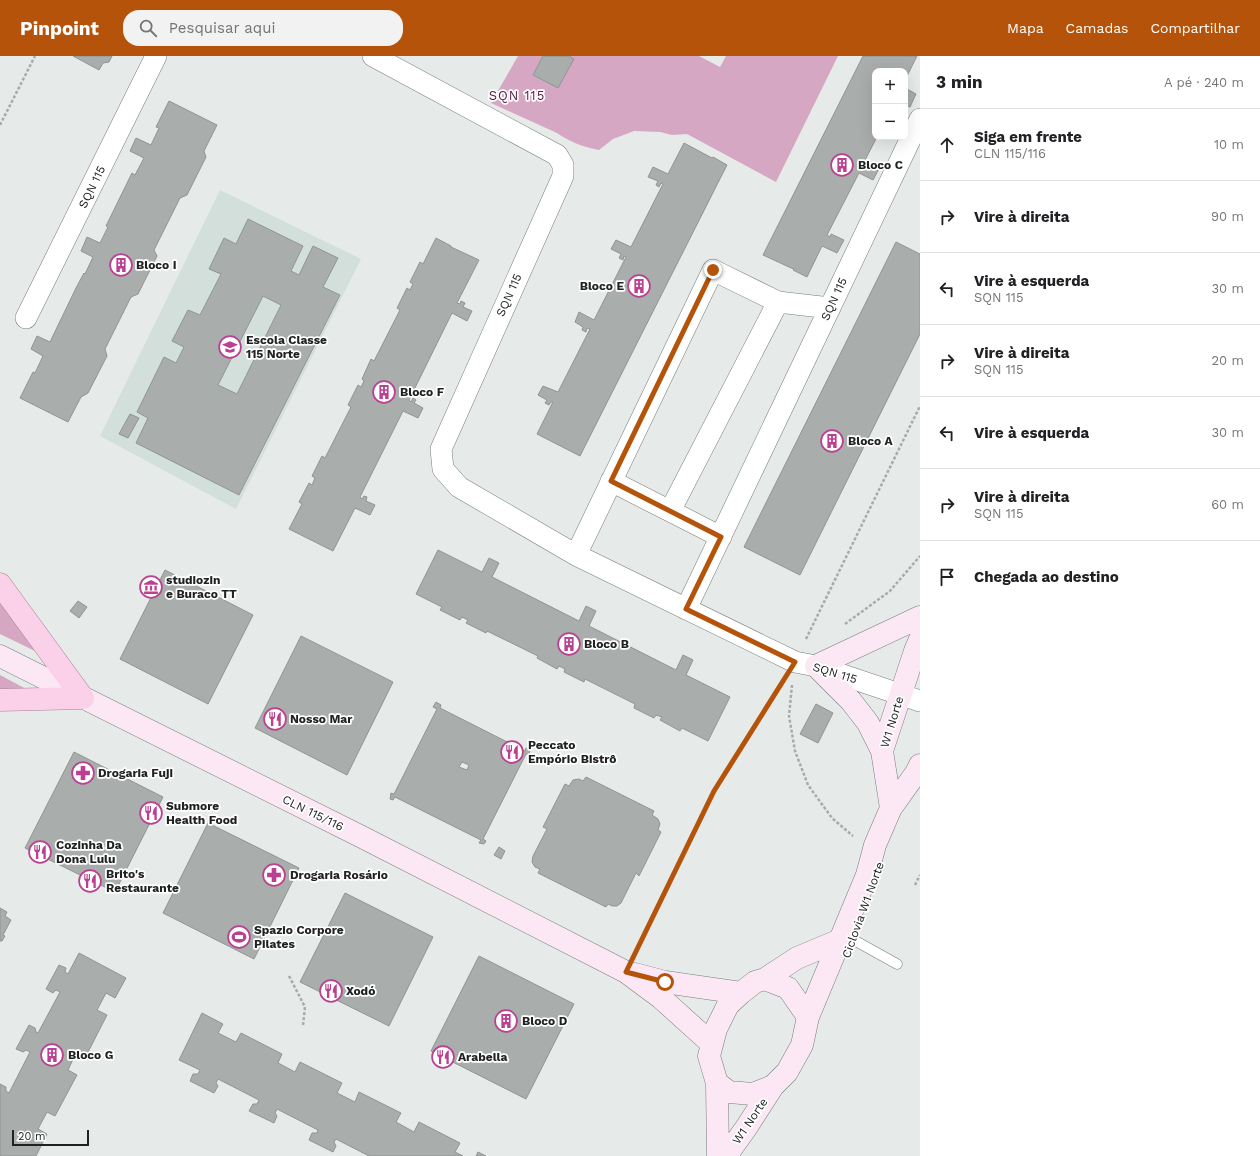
<!DOCTYPE html>
<html lang="pt">
<head>
<meta charset="utf-8">
<style>
	:root { --surface:#fff; --page:#f2f2f2; --text:#202124; --muted:#757577; --line:#e0e0e0; --accent:#b45309 }
	body { margin:0; font-family:"Work Sans",sans-serif; background:var(--page); color:var(--text) }
	.controls { position:absolute; right:12px; top:12px; display:grid; overflow:hidden; border-radius:8px; box-shadow:0 4px 16px #0002 }
	.controls button { width:36px; height:36px; display:grid; place-items:center; padding:0; border:0; border-bottom:1px solid var(--line); background:var(--surface); color:var(--text); font:20px sans-serif }
	.scale { position:absolute; left:12px; bottom:10px; width:77px; box-sizing:border-box; padding-left:4px; border:2px solid #202121; border-top:0; font-size:11px; line-height:14px; white-space:nowrap; color:#202121; -webkit-text-stroke:3px #fff; paint-order:stroke }
	.stop { position:absolute; width:12px; height:12px; margin:-9px; border:3px solid #b45309; border-radius:50%; background:#fff }
	.stop.end { background:#b45309; border-color:#fff; box-shadow:0 1px 4px #0008 }
	.list { margin:0; padding:0; list-style:none }
	h2 { display:flex; justify-content:space-between; align-items:center; height:52px; margin:0; padding:0 16px; font-size:17px }
	h2 small { font-size:13px; font-weight:400; color:var(--muted) }
	.list li { display:grid; grid-template-columns:26px 1fr auto; gap:12px; align-items:center; box-sizing:border-box; height:72px; padding:0 16px; border-top:1px solid var(--line) }
	.list b { display:block; font-size:15px; white-space:nowrap }
	.list p { margin:0; font-size:13px; white-space:nowrap; color:var(--muted) }
	.list em { font-size:13px; font-style:normal; color:var(--muted) }
	.icon { flex:none; width:22px; height:22px; fill:none; stroke:currentColor; stroke-width:2; stroke-linecap:round; stroke-linejoin:round }
	.map { position:relative; flex:none; width:920px; height:1100px; overflow:hidden }
	header { display:flex; align-items:center; gap:24px; box-sizing:border-box; height:56px; padding:0 20px; background:var(--accent); color:#fff }
	header strong { font-size:19px }
	nav { display:flex; gap:22px; margin-inline-start:auto; font-size:14px }
	.search { width:280px; height:36px; background:var(--page); display:flex; align-items:center; gap:10px; box-sizing:border-box; padding:0 14px; border-radius:16px; color:var(--muted); font-size:15px }
	main { display:flex }
	aside { flex:1; background:var(--surface) }
	.map>svg:first-child { display:block }
</style>
</head>
<body>
<header>
<strong>Pinpoint</strong>
<div class="search"><svg class="icon" aria-label="search" viewBox="0 0 24 24"><circle cx="10" cy="10" r="6"/><path d="M15 15l6 6"/></svg>Pesquisar aqui</div>
<nav><a>Mapa</a><a>Camadas</a><a>Compartilhar</a></nav>
</header>
<main>
<div class="map">
<svg width="920" height="1100" viewBox="0 0 920 1100">
	<rect width="100%" height="100%" fill="#e6ebe9"/>
	<path fill="#d2dfdb" d="M 220,134 L 361,203 L 236,453 L 100,380 Z"/>
	<path fill="#d6a7c3" d="M 518,0 L 699,0 L 720,11 L 726,0 L 838,0 L 776,126 L 687,78 L 672,79 L 660,76 L 634,75 L 613,83 L 599,94 C 583,91 570,86 557,77 L 491,47 Z
		M 0,544 L 35,595 L 0,578 Z
		M 0,619 L 28,634 L 0,633 Z"/>
	<path fill="#a9adac" stroke="#909593" fill-rule="evenodd" d="M 73,0 L 112,0 L 109,6 L 103,7 L 99,14 Z
		M 543,0 L 569,0 L 574,3 L 558,32 L 533,19 Z
		M 863,0 L 917,0 L 905,24 L 905,15 L 875,15 L 875,81 L 877,81 L 864,106 L 866,108 L 868,105 L 880,111 L 873,124 L 859,117 L 827,179 L 830,181 L 831,178 L 844,184 L 837,197 L 822,190 L 807,221 L 793,214 L 794,213 L 789,211 L 763,199 Z
		M 905,32 L 916,38 L 910,51 L 905,49 Z
		M 169,45 L 217,69 L 204,95 L 206,101 L 187,139 L 180,142 L 154,194 L 157,200 L 138,238 L 131,241 L 105,293 L 107,300 L 88,337 L 81,341 L 68,366 L 20,342 L 33,316 L 35,317 L 43,300 L 31,293 L 37,280 L 50,286 L 76,232 L 84,217 L 85,218 L 93,201 L 81,195 L 87,181 L 100,187 L 108,171 L 106,170 L 132,117 L 135,119 L 144,102 L 130,95 L 136,82 L 151,89 L 159,72 L 156,71 Z
		M 684,87 L 712,102 L 713,101 L 727,109 L 580,400 L 537,378 L 553,346 L 551,346 L 549,349 L 545,347 L 547,344 L 538,339 L 543,330 L 558,336 L 590,273 L 587,272 L 586,276 L 582,274 L 583,271 L 575,266 L 579,256 L 594,264 L 626,201 L 624,200 L 623,204 L 619,202 L 621,198 L 611,193 L 616,184 L 631,191 L 663,128 L 661,127 L 659,131 L 656,129 L 658,125 L 648,121 L 653,111 L 668,118 Z
		M 248,163 L 303,190 L 291,215 L 299,219 L 313,190 L 338,202 L 323,231 L 340,239 L 239,439 L 136,387 L 148,362 L 137,356 L 164,301 L 176,307 L 184,291 L 172,285 L 188,254 L 200,259 L 221,218 L 209,213 L 224,182 L 236,188 ZM 263,240 L 281,249 L 237,338 L 218,329 Z
		M 436,182 L 451,190 L 451,191 L 479,204 L 457,247 L 460,248 L 461,245 L 465,247 L 463,251 L 472,255 L 467,265 L 452,257 L 409,344 L 411,346 L 413,342 L 416,344 L 414,347 L 423,352 L 418,362 L 403,355 L 360,441 L 362,443 L 364,440 L 367,441 L 366,445 L 375,449 L 370,459 L 355,452 L 333,495 L 289,473 L 302,448 L 299,446 L 309,427 L 312,429 L 315,422 L 312,420 L 322,400 L 325,402 L 351,351 L 348,349 L 358,329 L 361,331 L 364,325 L 362,323 L 371,303 L 374,305 L 400,254 L 397,252 L 407,232 L 410,234 L 413,228 L 410,226 L 420,206 L 423,208 Z
		M 896,186 L 920,198 L 920,278 L 800,519 L 744,491 Z
		M 130,358 L 139,362 L 128,382 L 119,378 Z
		M 438,494 L 482,516 L 489,502 L 499,507 L 492,521 L 579,565 L 586,550 L 596,555 L 589,570 L 676,614 L 683,599 L 693,604 L 686,619 L 730,641 L 708,685 L 682,672 L 680,675 L 660,664 L 662,661 L 656,659 L 654,662 L 634,652 L 635,648 L 585,623 L 584,626 L 564,616 L 565,613 L 559,610 L 557,613 L 537,602 L 538,600 L 487,575 L 486,577 L 466,567 L 468,564 L 462,561 L 460,564 L 440,554 L 442,551 L 416,538 Z
		M 165,514 L 253,559 L 208,648 L 120,603 Z
		M 78,545 L 87,551 L 79,562 L 70,555 Z
		M 301,580 L 393,626 L 347,719 L 255,672 Z
		M 436,646 L 441,649 L 440,652 L 525,695 L 526,692 L 530,694 L 529,699 L 526,698 L 483,783 L 486,785 L 484,788 L 479,787 L 481,784 L 395,741 L 393,744 L 390,743 L 391,737 L 394,738 L 437,653 L 433,651 ZM 462,706 L 469,709 L 467,714 L 459,711 Z
		M 816,648 L 833,657 L 818,687 L 800,678 Z
		M 74,696 L 163,741 L 115,836 L 25,792 Z
		M 586,721 L 654,755 L 652,759 L 658,763 L 660,768 L 658,774 L 661,776 L 639,820 L 636,817 L 621,847 L 617,850 L 612,850 L 608,848 L 606,851 L 538,817 L 540,813 L 535,811 L 532,806 L 533,800 L 547,773 L 543,771 L 565,728 L 569,730 L 573,724 L 579,723 L 583,725 Z
		M 208,767 L 299,812 L 254,903 L 163,857 Z
		M 499,791 L 505,795 L 501,803 L 494,799 Z
		M 345,837 L 433,881 L 389,970 L 300,926 Z
		M 0,852 L 7,856 L 5,860 L 11,864 L 3,879 L 5,880 L 2,885 L 0,885 Z
		M 79,897 L 126,922 L 115,942 L 106,937 L 97,954 L 107,959 L 85,1002 L 76,997 L 68,1014 L 77,1019 L 55,1060 L 47,1056 L 38,1073 L 47,1078 L 36,1100 L 0,1100 L 0,1028 L 6,1031 L 6,1035 L 9,1037 L 30,996 L 26,994 L 23,996 L 16,993 L 29,969 L 35,972 L 36,976 L 38,977 L 60,936 L 56,934 L 53,937 L 46,933 L 59,909 L 66,912 L 65,916 L 68,918 Z
		M 479,900 L 574,948 L 526,1043 L 431,995 Z
		M 202,957 L 223,968 L 218,977 L 236,986 L 241,977 L 282,998 L 278,1007 L 282,1009 L 295,1016 L 300,1006 L 342,1027 L 337,1037 L 355,1046 L 359,1036 L 401,1057 L 396,1066 L 414,1076 L 419,1066 L 460,1087 L 455,1096 L 463,1100 L 369,1100 L 336,1083 L 334,1086 L 336,1090 L 333,1096 L 309,1084 L 312,1077 L 317,1077 L 318,1074 L 277,1053 L 275,1057 L 277,1060 L 274,1067 L 249,1055 L 253,1048 L 257,1048 L 259,1044 L 218,1023 L 216,1027 L 218,1030 L 214,1037 L 190,1025 L 193,1018 L 198,1018 L 200,1014 L 179,1004 Z
		M 478,1096 L 486,1100 L 476,1100 Z"/>
	<g fill="none" stroke-linecap="round" stroke-linejoin="round">
		<g stroke="#787c7a" stroke-width="11">
			<path id="lane" d="M 843,878 L 897,908"/>
		</g>
		<g stroke="#787c7a" stroke-width="22">
			<path id="street" d="M 373,0 L 557,99 L 563,109 L 563,120 L 441,393 L 443,413 L 459,431 L 576,499 L 795,606 L 816,610 L 920,645
				M 26,262 L 156,0
				M 611,425 L 721,481
				M 670,455 L 778,246
				M 576,499 L 713,214 L 778,246 L 830,252
				M 686,553 L 920,63"/>
		</g>
		<g stroke="#787c7a" stroke-width="23">
			<path id="secondary" d="M 0,600 L 362,781 L 626,916 L 661,942 L 712,988
				M 882,695 L 868,667 L 851,645 L 816,610 L 920,561
				M 891,752 L 882,695 L 915,595 L 920,583
				M 635,918 L 665,926 L 741,937
				M 765,923 L 788,932 L 808,961
				M 717,1027 L 729,1036 L 753,1038 L 773,1030 L 787,1016 L 802,989 L 808,961 L 867,819 L 875,789 L 891,752 L 916,717 L 920,709
				M 718,1100 L 717,1027 L 709,1000 L 716,973 L 728,949 L 741,937 L 755,926 L 765,923 L 797,902 L 840,884
				M 726,1100 L 746,1072 L 773,1030"/>
		</g>
		<g stroke="#ab7f99" stroke-width="23">
			<path id="primary" d="M 0,528 L 83,642
				M 0,644 L 83,642"/>
		</g>
		<path stroke="#a7aba9" stroke-width="2.5" stroke-dasharray="3 2" stroke-linecap="butt" d="M 0,69 L 35,0
			M 845,568 L 890,535 L 920,500
			M 806,583 L 920,350
			M 792,629 L 789,660 L 795,695 L 808,729 L 832,762 L 853,780
			M 915,829 L 920,819
			M 637,894 L 714,735 L 782,626
			M 289,920 L 305,951 L 303,969"/>
		<use href="#lane" stroke="#fff" stroke-width="10"/>
		<use href="#street" stroke="#fff" stroke-width="21"/>
		<use href="#secondary" stroke="#fce8f4" stroke-width="22"/>
		<use href="#primary" stroke="#fad1e9" stroke-width="22"/>
	</g>
	<g fill="none" stroke-linecap="round" stroke-linejoin="round">
		<path stroke="#b45309" stroke-width="5" d="M 665,926 L 626,916 L 714,735 L 795,606 L 686,553 L 721,481 L 611,425 L 713,214"/>
	</g>
	<defs>
		<g id="building-ring" transform="scale(1.15)"><circle r="9.5" fill="#fff" stroke="#ba4092" stroke-width="1.5"/><path d="M-4-6H4V6H1V3H-1V6H-4ZM-2.5-4.3h1.7v1.8h-1.7ZM.8-4.3h1.7v1.8H.8ZM-2.5-1h1.7V.8h-1.7ZM.8-1h1.7V.8H.8Z" fill="#ba4092"/></g>
		<g id="school-ring" transform="scale(1.15)"><circle r="9.5" fill="#fff" stroke="#ba4092" stroke-width="1.5"/><path d="M0-5L7-2L0 1L-7-2ZM-4 1L0 2.5L4 1V4Q0 6-4 4Z" fill="#ba4092"/></g>
		<g id="museum-ring" transform="scale(1.15)"><circle r="9.5" fill="#fff" stroke="#ba4092" stroke-width="1.5"/><path d="M0-6L6-3V-2H-6V-3ZM-5-1h2V3h-2ZM-1-1h2V3h-2ZM3-1h2V3H3ZM-6 4H6V6H-6Z" fill="#ba4092"/></g>
		<g id="restaurant-ring" transform="scale(1.15)"><circle r="9.5" fill="#fff" stroke="#ba4092" stroke-width="1.5"/><path d="M-5-6h1v4h1v-4h1v4h1v-4h1v5L-1.5 .5V6h-2V.5L-5-1ZM5-6V6H3V1.5H1.5Q1.5-4 5-6Z" fill="#ba4092"/></g>
		<g id="pharmacy-ring" transform="scale(1.15)"><circle r="9.5" fill="#fff" stroke="#ba4092" stroke-width="1.5"/><path d="M-2-6h4v4h4v4h-4v4h-4v-4h-4v-4h4Z" fill="#ba4092"/></g>
		<g id="stadium-ring" transform="scale(1.15)"><circle r="9.5" fill="#fff" stroke="#ba4092" stroke-width="1.5"/><path d="M0-5a6.5 5 0 1 0 0 10a6.5 5 0 1 0 0-10ZM-3.5-1.8h7v3.6h-7Z" fill="#ba4092"/></g>
	</defs>
	<g fill-rule="evenodd">
		<use href="#building-ring" x="842" y="109"/>
		<use href="#building-ring" x="121" y="209"/>
		<use href="#building-ring" x="639" y="230"/>
		<use href="#school-ring" x="230" y="291"/>
		<use href="#building-ring" x="384" y="336"/>
		<use href="#building-ring" x="832" y="385"/>
		<use href="#museum-ring" x="151" y="531"/>
		<use href="#building-ring" x="569" y="588"/>
		<use href="#restaurant-ring" x="275" y="663"/>
		<use href="#restaurant-ring" x="512" y="696"/>
		<use href="#pharmacy-ring" x="83" y="717"/>
		<use href="#restaurant-ring" x="151" y="757"/>
		<use href="#restaurant-ring" x="40" y="796"/>
		<use href="#pharmacy-ring" x="274" y="819"/>
		<use href="#restaurant-ring" x="90" y="825"/>
		<use href="#stadium-ring" x="239" y="881"/>
		<use href="#restaurant-ring" x="331" y="935"/>
		<use href="#building-ring" x="506" y="965"/>
		<use href="#building-ring" x="52" y="999"/>
		<use href="#restaurant-ring" x="443" y="1001"/>
	</g>
	<g text-anchor="middle" dominant-baseline="central" stroke-width="3.5" stroke-linejoin="round" paint-order="stroke">
		<g font-size="12" font-weight="bold" fill="#202121" stroke="#fff" text-anchor="start">
			<text x="858" y="109">Bloco C</text>
			<text x="136" y="209">Bloco I</text>
			<text x="624" y="230" text-anchor="end">Bloco E</text>
			<text x="246" y="284">Escola Classe<tspan x="246" dy="14">115 Norte</tspan></text>
			<text x="400" y="336">Bloco F</text>
			<text x="848" y="385">Bloco A</text>
			<text x="166" y="524">studiozin<tspan x="166" dy="14">e Buraco TT</tspan></text>
			<text x="584" y="588">Bloco B</text>
			<text x="290" y="663">Nosso Mar</text>
			<text x="528" y="689">Peccato<tspan x="528" dy="14">Empório Bistrô</tspan></text>
			<text x="98" y="717">Drogaria Fuji</text>
			<text x="166" y="750">Submore<tspan x="166" dy="14">Health Food</tspan></text>
			<text x="56" y="789">Cozinha Da<tspan x="56" dy="14">Dona Lulu</tspan></text>
			<text x="106" y="818">Brito's<tspan x="106" dy="14">Restaurante</tspan></text>
			<text x="290" y="819">Drogaria Rosário</text>
			<text x="254" y="874">Spazio Corpore<tspan x="254" dy="14">Pilates</tspan></text>
			<text x="346" y="935">Xodó</text>
			<text x="522" y="965">Bloco D</text>
			<text x="68" y="999">Bloco G</text>
			<text x="458" y="1001">Arabella</text>
		</g>
		<g font-size="12" fill="#202121" stroke="#fff">
			<text transform="translate(92 131) rotate(-64)">SQN 115</text>
			<text transform="translate(509 239) rotate(-66)">SQN 115</text>
			<text transform="translate(834 243) rotate(-65)">SQN 115</text>
			<text transform="translate(835 617) rotate(17)">SQN 115</text>
			<text transform="translate(892 666) rotate(-73)">W1 Norte</text>
			<text transform="translate(313 757) rotate(26)">CLN 115/116</text>
			<text transform="translate(863 854) rotate(-70)">Ciclovia W1 Norte</text>
			<text transform="translate(750 1065) rotate(-56)">W1 Norte</text>
		</g>
		<g font-size="13" letter-spacing="1" fill="#551a41" stroke="#fff">
			<text x="517" y="39">SQN 115</text>
		</g>
	</g>
</svg>
<div class="controls">
<button>+</button>
<button>−</button>
</div>
<div class="scale">20 m</div>
<div class="stop" style="left:665px;top:926px"></div>
<div class="stop end" style="left:713px;top:214px"></div>
</div>
<aside>
<h2>3 min<small>A pé · 240 m</small></h2>
<ul class="list">
<li><svg class="icon" aria-label="ahead" viewBox="0 0 24 24"><path d="M12 20V5M6 11l6-6 6 6"/></svg><div><b>Siga em frente</b><p>CLN 115/116</p></div><em>10 m</em></li>
<li><svg class="icon" aria-label="right" viewBox="0 0 24 24"><path d="M7 20v-9h11M14 6l5 5-5 5"/></svg><div><b>Vire à direita</b></div><em>90 m</em></li>
<li><svg class="icon" aria-label="left" viewBox="0 0 24 24"><path d="M17 20v-9H6M10 6l-5 5 5 5"/></svg><div><b>Vire à esquerda</b><p>SQN 115</p></div><em>30 m</em></li>
<li><svg class="icon" aria-label="right" viewBox="0 0 24 24"><path d="M7 20v-9h11M14 6l5 5-5 5"/></svg><div><b>Vire à direita</b><p>SQN 115</p></div><em>20 m</em></li>
<li><svg class="icon" aria-label="left" viewBox="0 0 24 24"><path d="M17 20v-9H6M10 6l-5 5 5 5"/></svg><div><b>Vire à esquerda</b></div><em>30 m</em></li>
<li><svg class="icon" aria-label="right" viewBox="0 0 24 24"><path d="M7 20v-9h11M14 6l5 5-5 5"/></svg><div><b>Vire à direita</b><p>SQN 115</p></div><em>60 m</em></li>
<li><svg class="icon" aria-label="arrive" viewBox="0 0 24 24"><path d="M6 21V4h12l-3 4 3 4H6"/></svg><div><b>Chegada ao destino</b></div></li>
</ul>
</aside>
</main>
</body>
</html>
